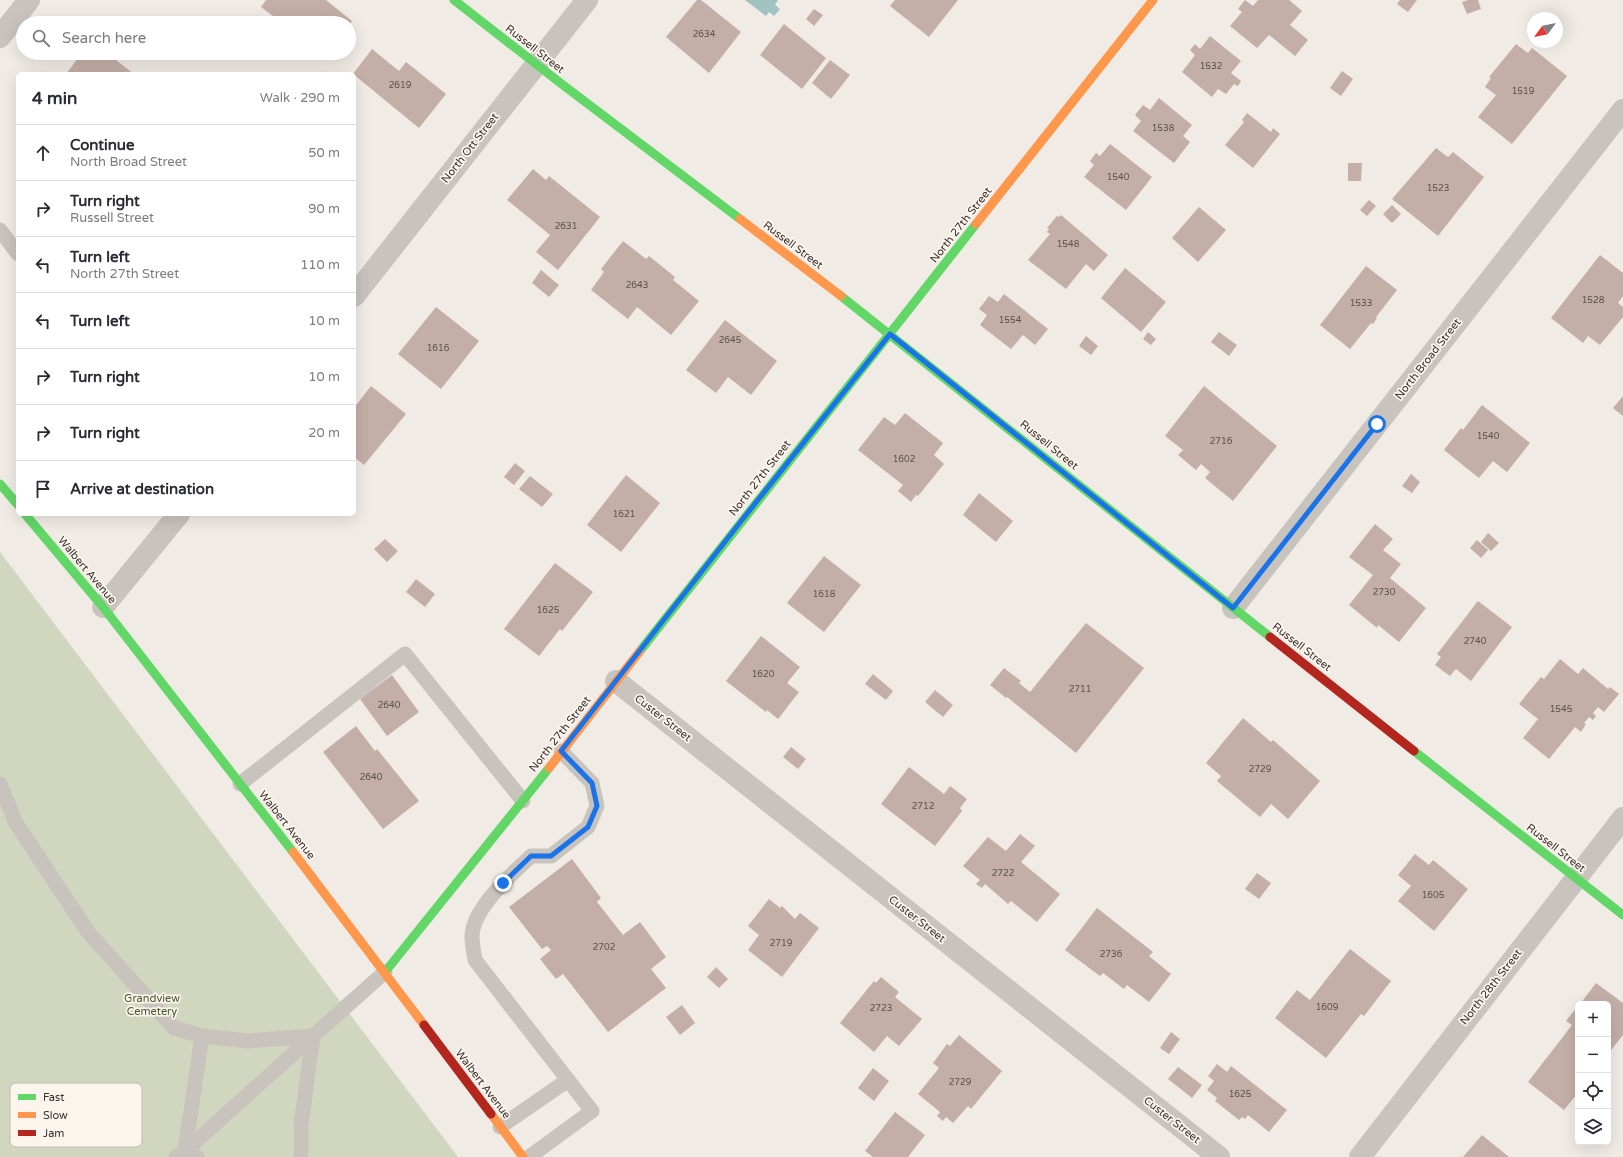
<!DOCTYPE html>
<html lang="en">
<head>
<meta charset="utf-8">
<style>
	:root { --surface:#fff; --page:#f7f7f7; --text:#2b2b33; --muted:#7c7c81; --line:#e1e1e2 }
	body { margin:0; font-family:"Varela Round",sans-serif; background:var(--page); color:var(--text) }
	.controls { position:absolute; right:12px; bottom:12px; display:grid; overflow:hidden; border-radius:6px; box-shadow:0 4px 16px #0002 }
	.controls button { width:36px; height:36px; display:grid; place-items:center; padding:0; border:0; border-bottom:1px solid var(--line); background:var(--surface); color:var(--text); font:20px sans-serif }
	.compass { position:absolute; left:1527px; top:12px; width:36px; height:36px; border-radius:50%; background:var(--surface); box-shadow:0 4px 16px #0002; rotate:238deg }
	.stop { position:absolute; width:12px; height:12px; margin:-9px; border:3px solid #1a73e8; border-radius:50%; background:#fff }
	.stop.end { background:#1a73e8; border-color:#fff; box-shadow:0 1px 4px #0008 }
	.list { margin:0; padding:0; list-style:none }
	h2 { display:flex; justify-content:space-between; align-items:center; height:52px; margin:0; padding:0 16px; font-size:17px }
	h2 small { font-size:13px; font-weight:400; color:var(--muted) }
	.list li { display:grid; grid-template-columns:26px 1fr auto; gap:12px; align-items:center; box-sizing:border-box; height:56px; padding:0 16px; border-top:1px solid var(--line) }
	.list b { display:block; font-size:15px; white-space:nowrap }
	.list p { margin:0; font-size:13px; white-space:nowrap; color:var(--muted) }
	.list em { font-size:13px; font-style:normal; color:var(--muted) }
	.icon { flex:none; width:22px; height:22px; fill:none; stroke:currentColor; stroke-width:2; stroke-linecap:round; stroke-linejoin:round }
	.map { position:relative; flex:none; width:1623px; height:1157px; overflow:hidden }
	.search { position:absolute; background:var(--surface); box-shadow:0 4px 16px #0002; left:16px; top:16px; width:340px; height:44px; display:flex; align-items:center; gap:10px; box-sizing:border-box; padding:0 14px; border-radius:22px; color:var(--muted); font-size:15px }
	.panel { position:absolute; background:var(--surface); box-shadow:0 4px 16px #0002; left:16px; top:72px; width:340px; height:444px; border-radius:6px }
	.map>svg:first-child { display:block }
</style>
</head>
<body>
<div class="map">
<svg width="1623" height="1157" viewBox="0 0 1623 1157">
	<rect width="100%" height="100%" fill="#f0ebe5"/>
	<path fill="#d1d6bf" d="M 0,552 L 458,1157 L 0,1157 Z"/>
	<path fill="#a1c2c1" d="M 745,0 L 778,0 L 775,5 L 780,9 L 774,16 L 769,12 L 766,16 Z"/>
	<path fill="#c3afa7" d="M 266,0 L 326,0 L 352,21 L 349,25 L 349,23 L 282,23 L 261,7 Z
		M 697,0 L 701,0 L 741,32 L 709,73 L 666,37 Z
		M 895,0 L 958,0 L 929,37 L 890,6 Z
		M 1245,0 L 1253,6 L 1258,0 L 1289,0 L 1302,11 L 1290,25 L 1308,40 L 1295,56 L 1269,35 L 1257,48 L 1230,26 L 1242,12 L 1238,9 Z
		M 1400,0 L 1417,0 L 1408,12 L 1397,4 Z
		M 1468,0 L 1478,0 L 1481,9 L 1467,14 L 1462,2 Z
		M 814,9 L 823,15 L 814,26 L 806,19 Z
		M 784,24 L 826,58 L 802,89 L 760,55 Z
		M 1210,36 L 1241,61 L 1231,73 L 1241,81 L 1238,86 L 1234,84 L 1226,94 L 1218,89 L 1212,97 L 1182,72 L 1195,55 L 1190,50 L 1195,44 L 1200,49 Z
		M 1516,44 L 1528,53 L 1532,48 L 1567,76 L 1512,144 L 1478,117 L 1496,95 L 1485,87 L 1491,78 L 1489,77 Z
		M 372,49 L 399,71 L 406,62 L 446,94 L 419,128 L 353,74 Z
		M 82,53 L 107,53 L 134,74 L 66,74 Z
		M 830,60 L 850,75 L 831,99 L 812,83 Z
		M 1342,71 L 1353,79 L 1341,96 L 1330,88 Z
		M 1159,98 L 1192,125 L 1183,136 L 1190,142 L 1174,163 L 1133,131 L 1141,121 L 1135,115 L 1143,105 L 1150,110 Z
		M 1247,113 L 1271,132 L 1273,128 L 1280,134 L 1253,168 L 1225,145 L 1244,122 L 1242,120 Z
		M 1110,144 L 1152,177 L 1126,210 L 1084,177 L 1094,165 L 1090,161 L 1096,153 L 1100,156 Z
		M 1436,148 L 1448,157 L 1453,152 L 1484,177 L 1438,236 L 1392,199 Z
		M 1348,163 L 1362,163 L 1361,181 L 1348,181 Z
		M 533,169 L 546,180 L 549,176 L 600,217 L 558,270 L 536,252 L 550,235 L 507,200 Z
		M 1369,200 L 1376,206 L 1367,216 L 1360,210 Z
		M 1392,205 L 1401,214 L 1392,223 L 1383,214 Z
		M 1199,207 L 1226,230 L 1198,262 L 1172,238 Z
		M 1061,215 L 1108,255 L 1094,271 L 1086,264 L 1066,289 L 1028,260 L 1050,234 L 1047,232 L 1049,229 L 1047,228 L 1057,216 L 1059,217 Z
		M 623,241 L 646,259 L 649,256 L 675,277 L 673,280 L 699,301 L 671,335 L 637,307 L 628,319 L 591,290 L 604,272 L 601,269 Z
		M 1600,255 L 1623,273 L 1623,296 L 1618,303 L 1623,307 L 1623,317 L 1600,345 L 1588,336 L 1583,343 L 1551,318 Z
		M 1366,266 L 1397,290 L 1376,317 L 1377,318 L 1373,324 L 1371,323 L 1350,349 L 1320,325 Z
		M 1125,268 L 1166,302 L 1141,332 L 1101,298 Z
		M 541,270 L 559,285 L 549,297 L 532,283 Z
		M 1004,294 L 1048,329 L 1035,345 L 1023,335 L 1011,349 L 980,325 L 987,315 L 979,309 L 989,296 L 998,302 Z
		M 436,307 L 479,341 L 441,389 L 398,354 Z
		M 725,320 L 777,361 L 751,395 L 728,377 L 716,393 L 686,370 Z
		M 1148,332 L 1156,339 L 1151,345 L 1143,339 Z
		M 1219,332 L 1237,345 L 1229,356 L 1211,342 Z
		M 1086,336 L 1098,346 L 1091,355 L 1079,346 Z
		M 371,386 L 406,414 L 364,465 L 354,457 L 354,408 Z
		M 1204,386 L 1277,446 L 1233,501 L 1205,478 L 1210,472 L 1201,464 L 1196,470 L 1178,455 L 1183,450 L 1165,436 Z
		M 1623,396 L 1623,416 L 1613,408 Z
		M 1482,405 L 1530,443 L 1507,472 L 1493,461 L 1479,478 L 1444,450 L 1461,428 L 1463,430 Z
		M 905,413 L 943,443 L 934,455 L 944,464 L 918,496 L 916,495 L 911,502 L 898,491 L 903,485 L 858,450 L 884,417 L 895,425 Z
		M 515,463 L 525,471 L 514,485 L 504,477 Z
		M 1411,474 L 1420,482 L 1412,493 L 1402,486 Z
		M 626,475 L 660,503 L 621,552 L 587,525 Z
		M 530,476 L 553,494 L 542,507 L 519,489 Z
		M 979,493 L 1013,521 L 996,542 L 963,515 Z
		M 1375,524 L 1393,539 L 1383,550 L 1401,564 L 1390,578 L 1426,608 L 1399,642 L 1378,625 L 1377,628 L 1349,605 L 1373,575 L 1349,557 Z
		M 1488,533 L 1499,543 L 1491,551 L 1481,542 Z
		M 385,539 L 398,551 L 387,562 L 374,549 Z
		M 1477,540 L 1488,550 L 1481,558 L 1470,548 Z
		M 824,556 L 861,585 L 824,632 L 787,603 Z
		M 555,563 L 593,592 L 562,631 L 560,629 L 539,656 L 504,629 Z
		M 416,579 L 435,594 L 425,607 L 406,592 Z
		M 1478,601 L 1512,627 L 1471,681 L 1456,669 L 1450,676 L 1435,665 L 1441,657 L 1437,654 Z
		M 1086,623 L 1144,668 L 1076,753 L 1007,697 L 1006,698 L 990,685 L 1004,668 L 1021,681 L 1019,683 L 1030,692 Z
		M 761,636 L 800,667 L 787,683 L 799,692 L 778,719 L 767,710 L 766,712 L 726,681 Z
		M 1560,659 L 1578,674 L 1583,668 L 1608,689 L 1610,687 L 1619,694 L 1604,712 L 1598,707 L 1593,713 L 1596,716 L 1593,720 L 1589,717 L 1584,723 L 1586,724 L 1581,732 L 1575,727 L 1549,759 L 1523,738 L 1538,719 L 1519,704 L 1541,677 L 1544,679 Z
		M 873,674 L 893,691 L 886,700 L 865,684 Z
		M 392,675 L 419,712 L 387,736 L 360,699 Z
		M 935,690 L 953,705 L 943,717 L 925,702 Z
		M 1243,718 L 1271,742 L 1273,740 L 1320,781 L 1288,819 L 1271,804 L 1260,817 L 1217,781 L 1221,776 L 1206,763 Z
		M 356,726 L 375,751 L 377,749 L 419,801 L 383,829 L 323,752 Z
		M 791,747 L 806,759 L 798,769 L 783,757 Z
		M 909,767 L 944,794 L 950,786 L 967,799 L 960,808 L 962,811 L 935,846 L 881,804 Z
		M 1020,834 L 1035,846 L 1021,862 L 1060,894 L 1037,922 L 1011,901 L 1008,904 L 985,884 L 982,888 L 976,884 L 980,880 L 963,866 L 988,837 L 1006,851 Z
		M 1415,854 L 1429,865 L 1433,860 L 1468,889 L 1434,931 L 1398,901 L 1411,886 L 1398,875 Z
		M 572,859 L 601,898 L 597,902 L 623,935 L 640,922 L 666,957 L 651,969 L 666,988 L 608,1032 L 563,974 L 556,979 L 540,959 L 551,950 L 547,946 L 542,949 L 509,907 Z
		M 1257,873 L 1271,883 L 1259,899 L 1245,889 Z
		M 769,899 L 780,908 L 782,906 L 795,919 L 800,913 L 819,928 L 782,977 L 748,950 L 759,935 L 748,926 Z
		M 1097,908 L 1153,952 L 1149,956 L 1171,974 L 1149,1002 L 1127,985 L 1124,989 L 1103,973 L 1100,976 L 1065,950 Z
		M 1350,949 L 1391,981 L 1364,1016 L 1361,1014 L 1326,1058 L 1275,1018 L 1297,990 L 1310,1000 Z
		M 716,967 L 728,979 L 719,988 L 707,977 Z
		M 881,977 L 899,992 L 895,997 L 922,1019 L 899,1046 L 887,1036 L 874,1052 L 840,1023 L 874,981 L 876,983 Z
		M 1596,983 L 1623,1003 L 1623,1035 L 1608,1054 L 1608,1004 L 1580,1004 Z
		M 682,1005 L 695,1023 L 680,1035 L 666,1017 Z
		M 1578,1006 L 1578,1093 L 1564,1110 L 1528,1082 L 1572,1025 L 1566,1021 Z
		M 1171,1032 L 1180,1039 L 1169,1054 L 1160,1048 Z
		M 959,1035 L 1002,1071 L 971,1109 L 968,1106 L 953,1123 L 946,1117 L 943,1121 L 937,1116 L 940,1112 L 918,1094 L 939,1068 L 933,1063 L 947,1044 L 950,1046 Z
		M 1217,1064 L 1227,1072 L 1231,1066 L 1287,1110 L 1269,1132 L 1248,1115 L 1245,1119 L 1242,1117 L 1239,1120 L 1215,1101 L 1217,1098 L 1207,1090 L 1214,1081 L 1208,1076 Z
		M 1178,1067 L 1202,1085 L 1192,1098 L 1168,1079 Z
		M 873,1068 L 889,1081 L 874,1101 L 858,1088 Z
		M 895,1112 L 925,1135 L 908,1157 L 873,1157 L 865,1151 Z
		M 1482,1135 L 1509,1157 L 1463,1157 Z"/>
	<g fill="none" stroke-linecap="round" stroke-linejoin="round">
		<path stroke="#c9c3be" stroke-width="15" d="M 0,230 L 18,254
			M 0,784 L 16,823 L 88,932 L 174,1028 L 202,1036 L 248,1041 L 313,1036 L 385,972
			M 240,784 L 405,654 L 523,801
			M 500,1127 L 568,1080 L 475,960 C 474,953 472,944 472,936 C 473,908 512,874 531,856 L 551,856 L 588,827 L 597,806 L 592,783 L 561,751
			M 185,1151 L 313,1036
			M 185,1151 L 202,1036
			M 176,1157 L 185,1151 L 197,1157
			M 301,1157 L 301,1125 L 313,1036
			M 529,1157 L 592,1111 L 568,1080"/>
		<path stroke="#c9c3be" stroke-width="22" d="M 0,37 L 29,0
			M 354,296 L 587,0
			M 103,607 L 179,514
			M 1233,608 L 1623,110
			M 616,681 L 1219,1157
			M 1360,1157 L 1623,818"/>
		<path stroke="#63d668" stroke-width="9" d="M 454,0 L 563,85 L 740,219
			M 841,296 L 1270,637
			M 0,484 L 18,505
			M 25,514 L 103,607 L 293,852
			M 640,651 L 976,224
			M 1414,751 L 1623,915
			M 385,972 L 549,768"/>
		<path stroke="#ff974d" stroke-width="9" d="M 740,219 L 841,296
			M 976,224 L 1153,0
			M 549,768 L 640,651
			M 293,852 L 424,1025
			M 491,1114 L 523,1157"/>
		<path stroke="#b3261e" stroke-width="9" d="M 1270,637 L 1414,751
			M 424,1025 L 491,1114"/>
	</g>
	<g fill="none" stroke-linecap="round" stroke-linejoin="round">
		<path stroke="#1a73e8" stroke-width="5" d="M 503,883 L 531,856 L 551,856 L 588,827 L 597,806 L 592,783 L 561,751 L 742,520 L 890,334 L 1233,608 L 1377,424"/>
	</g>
	<g text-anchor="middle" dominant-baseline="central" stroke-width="3.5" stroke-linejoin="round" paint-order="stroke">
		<g font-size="9" fill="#5d504a">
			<text x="704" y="34">2634</text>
			<text x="1211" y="66">1532</text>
			<text x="400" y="85">2619</text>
			<text x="1523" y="91">1519</text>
			<text x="1163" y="128">1538</text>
			<text x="1118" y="177">1540</text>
			<text x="1438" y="188">1523</text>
			<text x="566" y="226">2631</text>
			<text x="1068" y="244">1548</text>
			<text x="637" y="285">2643</text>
			<text x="1593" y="300">1528</text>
			<text x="1361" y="303">1533</text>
			<text x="1010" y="320">1554</text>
			<text x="730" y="340">2645</text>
			<text x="438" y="348">1616</text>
			<text x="1488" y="436">1540</text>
			<text x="1221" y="441">2716</text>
			<text x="904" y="459">1602</text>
			<text x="624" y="514">1621</text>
			<text x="1384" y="592">2730</text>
			<text x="824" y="594">1618</text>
			<text x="548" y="610">1625</text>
			<text x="1475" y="641">2740</text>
			<text x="763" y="674">1620</text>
			<text x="1080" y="689">2711</text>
			<text x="389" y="705">2640</text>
			<text x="1561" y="709">1545</text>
			<text x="1260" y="769">2729</text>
			<text x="371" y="777">2640</text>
			<text x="923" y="806">2712</text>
			<text x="1003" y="873">2722</text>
			<text x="1433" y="895">1605</text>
			<text x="781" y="943">2719</text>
			<text x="604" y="947">2702</text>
			<text x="1111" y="954">2736</text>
			<text x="1327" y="1007">1609</text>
			<text x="881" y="1008">2723</text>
			<text x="960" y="1082">2729</text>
			<text x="1240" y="1094">1625</text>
		</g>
		<g font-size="11" fill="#3b302b" stroke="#fbf5ee">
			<text transform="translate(535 49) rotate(38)">Russell Street</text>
			<text transform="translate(470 148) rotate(-52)">North Ott Street</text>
			<text transform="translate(961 225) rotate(-52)">North 27th Street</text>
			<text transform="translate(793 245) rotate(37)">Russell Street</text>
			<text transform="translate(1428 359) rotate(-52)">North Broad Street</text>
			<text transform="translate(1049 445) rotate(39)">Russell Street</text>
			<text transform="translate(760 478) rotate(-52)">North 27th Street</text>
			<text transform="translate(87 570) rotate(50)">Walbert Avenue</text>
			<text transform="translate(1302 647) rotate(38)">Russell Street</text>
			<text transform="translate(663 718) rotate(38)">Custer Street</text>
			<text transform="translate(560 734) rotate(-52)">North 27th Street</text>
			<text transform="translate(287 825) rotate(52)">Walbert Avenue</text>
			<text transform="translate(1556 848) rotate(38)">Russell Street</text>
			<text transform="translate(917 919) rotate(38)">Custer Street</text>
			<text transform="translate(1491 987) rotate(-52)">North 28th Street</text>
			<text transform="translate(483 1084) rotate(53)">Walbert Avenue</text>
			<text transform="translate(1172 1120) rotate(38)">Custer Street</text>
		</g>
		<g font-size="11" fill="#4a5a2e" stroke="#fbf5ee">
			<text x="152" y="998">Grandview<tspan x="152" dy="13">Cemetery</tspan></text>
		</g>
	</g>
	<rect x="10" y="1083" width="132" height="64" rx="6" fill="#fbf5ee" stroke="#c1bab4" stroke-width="1"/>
	<rect x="18" y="1094" width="18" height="6" fill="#63d668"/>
	<rect x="18" y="1112" width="18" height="6" fill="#ff974d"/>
	<rect x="18" y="1130" width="18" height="6" fill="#b3261e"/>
	<g font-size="11" fill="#3b302b">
		<text x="43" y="1101">Fast</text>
		<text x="43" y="1119">Slow</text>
		<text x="43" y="1137">Jam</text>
	</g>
</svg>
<div class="controls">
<button>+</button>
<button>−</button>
<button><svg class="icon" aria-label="locate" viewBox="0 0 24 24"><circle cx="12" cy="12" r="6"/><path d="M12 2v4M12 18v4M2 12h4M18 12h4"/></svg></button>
<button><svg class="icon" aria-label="layers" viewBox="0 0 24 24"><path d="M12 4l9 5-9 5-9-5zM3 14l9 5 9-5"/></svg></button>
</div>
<svg class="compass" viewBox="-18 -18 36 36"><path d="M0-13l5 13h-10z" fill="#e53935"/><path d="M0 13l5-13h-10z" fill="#7c7c81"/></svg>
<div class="stop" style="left:1377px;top:424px"></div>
<div class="stop end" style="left:503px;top:883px"></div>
<div class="search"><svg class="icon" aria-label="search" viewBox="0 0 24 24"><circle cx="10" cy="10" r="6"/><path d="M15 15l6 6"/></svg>Search here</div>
<section class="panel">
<h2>4 min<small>Walk · 290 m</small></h2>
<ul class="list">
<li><svg class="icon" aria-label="ahead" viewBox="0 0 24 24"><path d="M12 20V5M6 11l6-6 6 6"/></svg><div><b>Continue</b><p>North Broad Street</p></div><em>50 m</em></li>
<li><svg class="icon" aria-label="right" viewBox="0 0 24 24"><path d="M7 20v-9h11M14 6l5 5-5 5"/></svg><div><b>Turn right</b><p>Russell Street</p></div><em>90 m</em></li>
<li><svg class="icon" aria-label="left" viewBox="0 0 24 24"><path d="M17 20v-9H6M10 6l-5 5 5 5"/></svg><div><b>Turn left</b><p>North 27th Street</p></div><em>110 m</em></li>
<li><svg class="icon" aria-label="left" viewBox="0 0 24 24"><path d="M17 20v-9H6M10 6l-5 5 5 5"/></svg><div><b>Turn left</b></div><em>10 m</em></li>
<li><svg class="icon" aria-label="right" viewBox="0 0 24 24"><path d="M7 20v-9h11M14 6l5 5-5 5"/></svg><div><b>Turn right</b></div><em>10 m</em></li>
<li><svg class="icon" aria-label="right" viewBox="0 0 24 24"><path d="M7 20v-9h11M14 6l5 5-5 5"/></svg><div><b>Turn right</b></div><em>20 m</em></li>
<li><svg class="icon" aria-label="arrive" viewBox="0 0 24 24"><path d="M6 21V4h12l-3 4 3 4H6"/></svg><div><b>Arrive at destination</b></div></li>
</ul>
</section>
</div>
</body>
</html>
